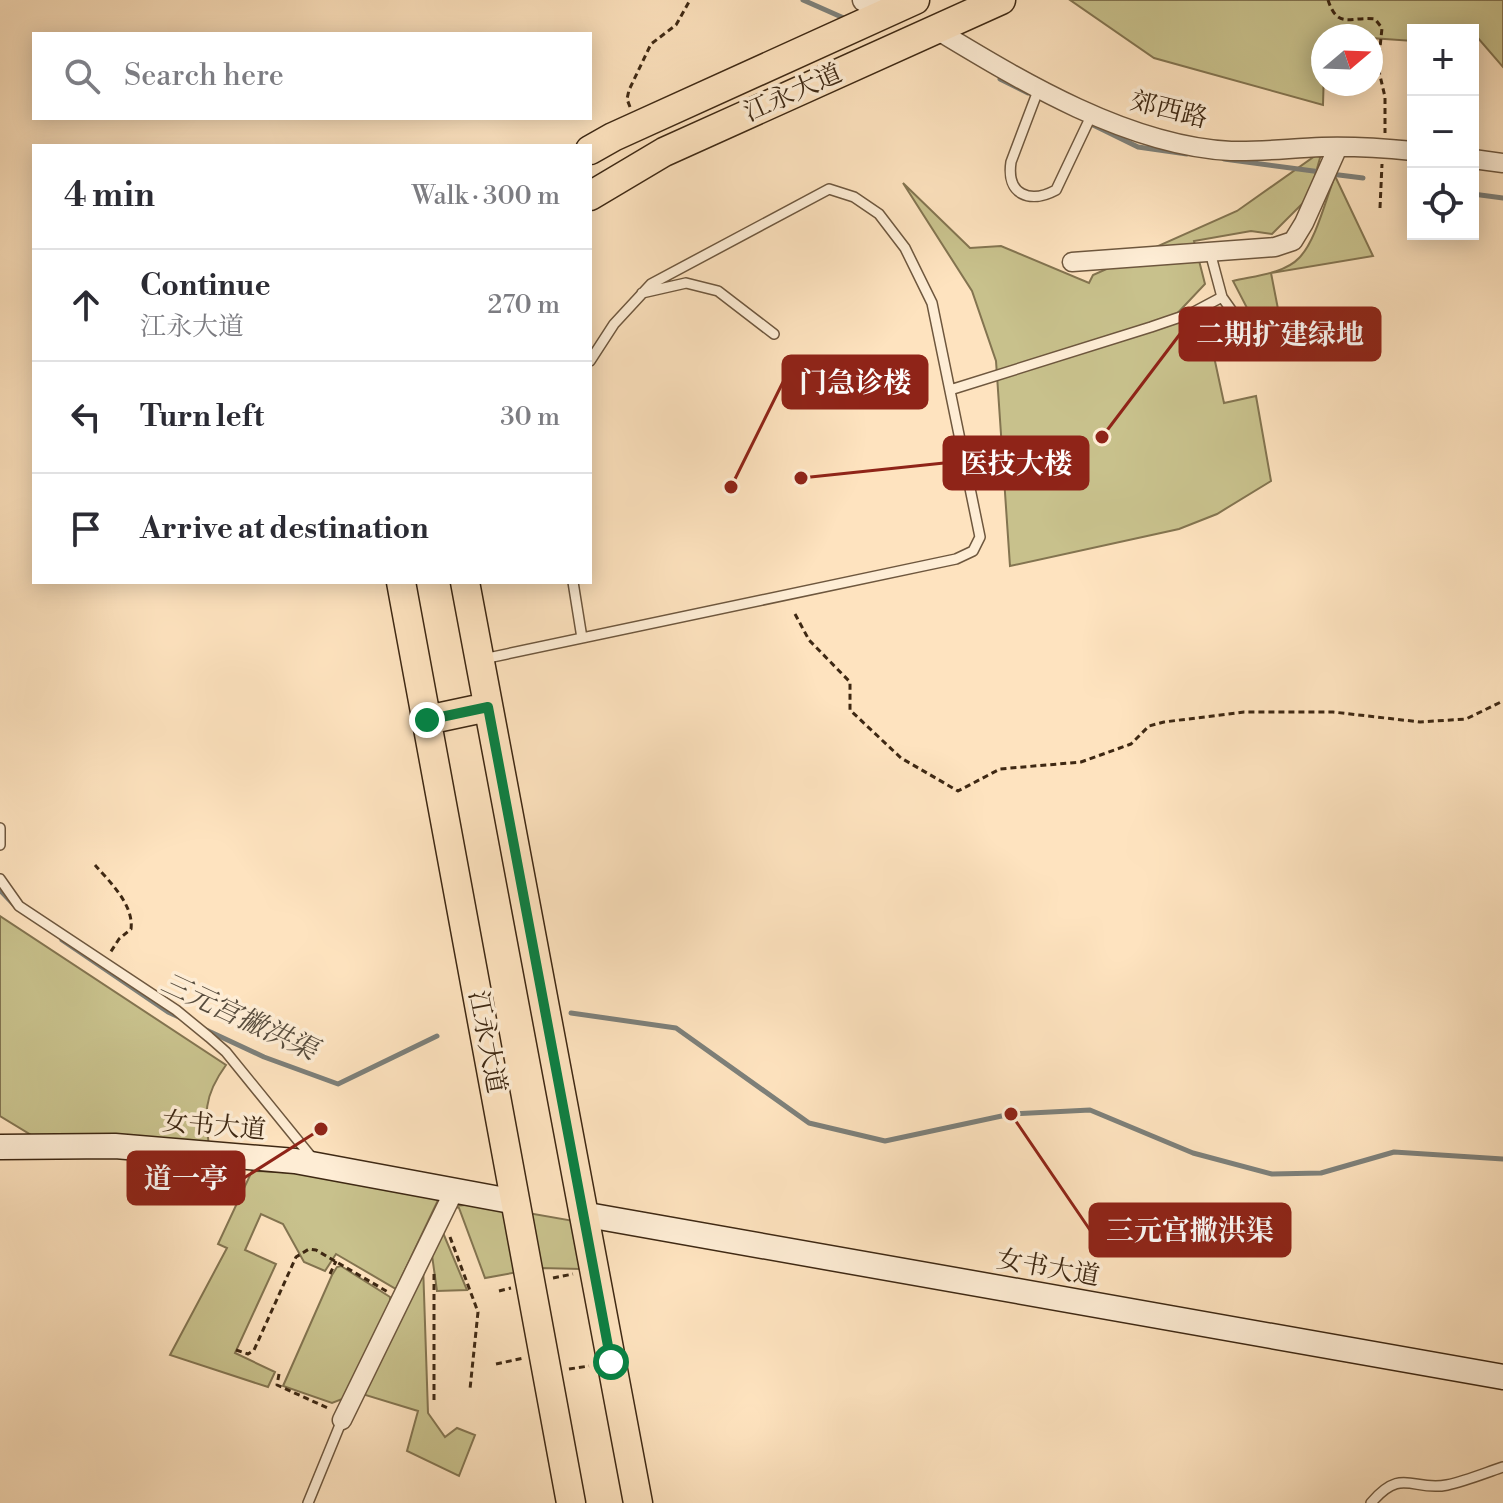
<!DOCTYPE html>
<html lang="en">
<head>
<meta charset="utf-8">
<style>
	:root { --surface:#fff; --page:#f2f2f3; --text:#2b2b33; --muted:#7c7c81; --line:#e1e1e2 }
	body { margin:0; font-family:"Libre Bodoni","Noto Serif SC",serif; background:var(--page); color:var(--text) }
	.controls { position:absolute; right:24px; top:24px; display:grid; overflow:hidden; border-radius:0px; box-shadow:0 4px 20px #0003 }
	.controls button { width:72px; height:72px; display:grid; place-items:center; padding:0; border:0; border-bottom:2px solid var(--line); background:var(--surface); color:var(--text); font:40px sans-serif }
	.compass { position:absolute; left:1311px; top:24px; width:72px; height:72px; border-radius:50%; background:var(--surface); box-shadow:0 4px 20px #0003; rotate:71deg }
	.stop { position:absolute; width:24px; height:24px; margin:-18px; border:6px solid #0b8043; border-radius:50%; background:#fff }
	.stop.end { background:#0b8043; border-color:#fff; box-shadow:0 2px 8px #0008 }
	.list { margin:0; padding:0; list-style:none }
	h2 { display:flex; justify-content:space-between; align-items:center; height:104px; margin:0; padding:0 32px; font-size:34px }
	h2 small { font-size:26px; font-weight:400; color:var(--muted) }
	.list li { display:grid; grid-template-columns:52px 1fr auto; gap:24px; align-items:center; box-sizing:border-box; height:112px; padding:0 32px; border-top:2px solid var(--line) }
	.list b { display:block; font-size:30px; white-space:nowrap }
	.list p { margin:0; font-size:26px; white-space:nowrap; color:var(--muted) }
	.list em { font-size:26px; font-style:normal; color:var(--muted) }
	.icon { flex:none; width:44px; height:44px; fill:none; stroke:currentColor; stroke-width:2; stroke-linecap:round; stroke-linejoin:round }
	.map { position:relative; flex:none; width:1503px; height:1503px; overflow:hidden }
	.search { position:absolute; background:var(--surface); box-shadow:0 4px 20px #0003; left:32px; top:32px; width:560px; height:88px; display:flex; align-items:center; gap:20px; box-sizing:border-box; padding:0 28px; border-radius:0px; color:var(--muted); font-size:30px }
	.panel { position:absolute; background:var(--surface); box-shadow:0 4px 20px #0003; left:32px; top:144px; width:560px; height:440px; border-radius:0px }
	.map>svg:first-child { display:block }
</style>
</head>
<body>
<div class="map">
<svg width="1503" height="1503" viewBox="0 0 1503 1503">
	<rect width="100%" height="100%" fill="#fee3bf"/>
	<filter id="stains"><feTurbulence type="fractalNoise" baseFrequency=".0025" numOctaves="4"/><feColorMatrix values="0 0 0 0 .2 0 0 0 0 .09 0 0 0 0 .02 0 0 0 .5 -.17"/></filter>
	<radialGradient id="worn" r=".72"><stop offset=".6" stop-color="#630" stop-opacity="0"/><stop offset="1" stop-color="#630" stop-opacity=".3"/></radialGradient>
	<path fill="#c8c18c" stroke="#837450" stroke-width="2" d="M 1070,0 L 1503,0 L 1503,67 L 1478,38 L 1473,38 L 1473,30 L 1413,30 L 1413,41 L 1371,38 L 1371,36 L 1325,35 L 1323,105 L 1154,58 Z
		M 1322,151 L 1309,197 L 1272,234 L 1251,231 L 1194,241 L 1205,284 L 1171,320 L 1182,321 L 1220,312 L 1228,348 L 1213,352 L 1224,403 L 1256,396 L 1271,481 L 1217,514 L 1179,529 L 1010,566 L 996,361 L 972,291 L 903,183 L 970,248 L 1001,246 L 1089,283 L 1093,275 L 1237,211 Z
		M 1335,176 L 1373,256 L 1271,273 L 1278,309 L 1261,312 L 1247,308 L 1233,281 C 1253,276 1284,274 1299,258 C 1316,241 1326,198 1335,176 Z
		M 0,916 L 226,1065 C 202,1098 205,1115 210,1154 L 51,1147 L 0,1116 Z
		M 252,1171 C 316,1171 378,1185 440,1196 L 396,1289 L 336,1254 L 325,1271 L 304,1262 L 283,1224 L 261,1214 L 245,1250 L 276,1264 L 235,1353 L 275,1372 L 268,1387 L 170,1355 L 227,1248 L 218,1244 Z
		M 477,1204 L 574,1221 L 581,1269 L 540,1268 L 485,1278 L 459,1208 L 454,1206 Z
		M 441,1228 L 467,1290 L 437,1291 L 431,1248 Z
		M 423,1264 L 428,1413 L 445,1437 L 457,1428 L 475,1435 L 459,1476 L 407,1451 L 418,1411 L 362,1394 Z
		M 341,1266 L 390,1297 L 390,1302 L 350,1396 L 332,1403 L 283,1386 L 332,1275 L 337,1267 Z"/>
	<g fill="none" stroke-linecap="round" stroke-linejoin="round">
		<path stroke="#7d807a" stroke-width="5" d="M 803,0 L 846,19
			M 1000,79 L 1028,93
			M 1087,122 L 1138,147 L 1187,154
			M 1224,159 L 1321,172
			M 1331,174 L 1363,178
			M 1473,194 L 1503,198
			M 0,890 L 18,909
			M 62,940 L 168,1012 L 181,1018
			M 571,1013 L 676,1028 L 809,1123 L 885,1141 L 1011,1114 L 1090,1110 L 1193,1153 L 1272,1174 L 1321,1173 L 1394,1152 L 1503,1159
			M 204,1029 L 264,1057 L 338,1084 L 437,1036"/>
		<g stroke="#6e573e" stroke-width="12">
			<path id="service" d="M 1039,88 L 1011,162 C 1006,195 1030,204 1056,190 L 1092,114
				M 1210,252 L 1222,297 L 1239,321 L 1254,325 L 1331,314
				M 642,293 L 686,283 L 718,291 L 774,334
				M 950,390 L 1151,327 L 1192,313 L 1222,297
				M 573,582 L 582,638
				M 483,659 L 956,559 L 973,551 L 980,537 L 932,303 L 905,248 L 879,214 L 854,197 L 829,189 L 651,284 L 614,324 L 590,361
				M 0,828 L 0,845
				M 0,879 L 19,906 L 176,1010 L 209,1037 L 226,1052 L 313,1159
				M 308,1503 L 342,1420
				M 1371,1503 C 1402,1466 1413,1492 1447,1485 C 1466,1481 1485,1473 1503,1467"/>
		</g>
		<g stroke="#6e573e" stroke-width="21">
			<path id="minor" d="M 935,29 C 1021,81 1128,146 1231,151 C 1261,152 1292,148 1322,147 C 1352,146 1383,148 1413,151
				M 1473,159 L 1503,163
				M 1072,262 L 1275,247 L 1293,241 L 1304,223 L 1338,147
				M 342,1420 L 454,1191"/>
		</g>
		<g stroke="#6e573e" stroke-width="25">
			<path id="tertiary" d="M 864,0 L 891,11"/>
		</g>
		<g stroke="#3e2813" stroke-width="27">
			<path id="secondary" d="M 0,1147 L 115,1146 L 295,1161 L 516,1202
				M 582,1214 L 1503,1377"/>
		</g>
		<g stroke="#3e2813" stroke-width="31">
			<path id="primary" d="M 590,150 L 613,137 L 915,0
				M 590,196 L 664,152 L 1001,0
				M 401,582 L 571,1503
				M 465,582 L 638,1503
				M 427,720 L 488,707"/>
		</g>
		<path stroke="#3e2813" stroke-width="3" stroke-dasharray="6 4" stroke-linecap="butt" d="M 1328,0 C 1338,30 1350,16 1375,19 L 1382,28 L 1378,67 L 1385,97 L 1385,133
			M 630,107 L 627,99 L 629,90 L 651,44 L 676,25 L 690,0
			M 1380,208 L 1382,164
			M 795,614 L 809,640 L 850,682 L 850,710 L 901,758 L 958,791 L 1000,769 L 1081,762 L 1131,744 L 1149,726 L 1164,722 L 1244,712 L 1333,712 L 1420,722 L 1466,719 L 1503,701
			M 95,865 C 110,882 134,905 131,929 L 119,939 L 110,953
			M 450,1237 L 478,1312 L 470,1389
			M 330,1274 L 336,1261
			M 434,1274 L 434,1401
			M 553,1278 L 573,1274
			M 499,1291 L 511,1288
			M 236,1350 L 248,1354 L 254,1350 L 296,1257 L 309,1249 L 316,1250 L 388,1292
			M 496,1364 L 524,1358
			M 569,1369 L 589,1366
			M 279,1374 L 277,1385 L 330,1409"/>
		<use href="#service" stroke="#feedd5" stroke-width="9"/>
		<use href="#minor" stroke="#feedd5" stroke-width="18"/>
		<use href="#tertiary" stroke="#feedd5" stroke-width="22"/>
		<use href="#secondary" stroke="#feedd5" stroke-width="24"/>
		<use href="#primary" stroke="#fee3bf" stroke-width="28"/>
	</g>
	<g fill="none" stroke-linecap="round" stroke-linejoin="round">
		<path stroke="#0b8043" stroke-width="10" d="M 427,720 L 488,707 L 611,1362"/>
	</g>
	<g text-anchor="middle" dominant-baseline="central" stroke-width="7" stroke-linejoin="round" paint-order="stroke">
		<g font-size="26" fill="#3e2813" stroke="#feedd5">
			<text transform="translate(793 93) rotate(-24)">江永大道</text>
			<text transform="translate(1169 110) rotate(14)">郊西路</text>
			<text transform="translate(487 1042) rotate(79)">江永大道</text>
			<text transform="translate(214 1126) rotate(5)">女书大道</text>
			<text transform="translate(1048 1268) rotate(10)">女书大道</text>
		</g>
		<g font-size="28" font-style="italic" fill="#584d3e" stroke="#feedd5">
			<text transform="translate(239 1017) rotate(25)">三元宫撇洪渠</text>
		</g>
	</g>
	<path fill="none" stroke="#8f2418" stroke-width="3" d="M1102 437L1180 334M731 487L783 382M801 478L944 463M321 1129L244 1178M1011 1114L1090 1230"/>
	<g fill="#8f2418" stroke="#feedd5" stroke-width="3">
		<circle cx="1102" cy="437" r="8"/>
		<circle cx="731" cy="487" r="8"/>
		<circle cx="801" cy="478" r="8"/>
		<circle cx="321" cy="1129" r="8"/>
		<circle cx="1011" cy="1114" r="8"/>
	</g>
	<g fill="#8f2418" stroke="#8f2418" stroke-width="3">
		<rect x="1180" y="308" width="200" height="52" rx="8"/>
		<rect x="783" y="356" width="144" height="52" rx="8"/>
		<rect x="944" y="437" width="144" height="52" rx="8"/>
		<rect x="128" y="1152" width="116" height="52" rx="8"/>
		<rect x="1090" y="1204" width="200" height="52" rx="8"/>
	</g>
	<g font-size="28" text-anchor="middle" font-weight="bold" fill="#fff">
		<text x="1280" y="344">二期扩建绿地</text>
		<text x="855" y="392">门急诊楼</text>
		<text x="1016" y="473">医技大楼</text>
		<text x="186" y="1188">道一亭</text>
		<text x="1190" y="1240">三元宫撇洪渠</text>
	</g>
	<rect width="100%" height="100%" filter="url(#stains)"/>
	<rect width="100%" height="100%" fill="url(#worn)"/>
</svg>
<div class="controls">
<button>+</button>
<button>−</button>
<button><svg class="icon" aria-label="locate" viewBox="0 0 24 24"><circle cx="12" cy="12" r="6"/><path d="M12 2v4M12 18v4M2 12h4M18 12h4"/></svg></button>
</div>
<svg class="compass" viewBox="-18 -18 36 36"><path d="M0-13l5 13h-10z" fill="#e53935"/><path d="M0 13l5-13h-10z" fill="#7c7c81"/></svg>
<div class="stop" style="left:611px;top:1362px"></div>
<div class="stop end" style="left:427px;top:720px"></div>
<div class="search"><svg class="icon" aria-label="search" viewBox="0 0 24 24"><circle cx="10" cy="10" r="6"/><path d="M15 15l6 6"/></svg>Search here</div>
<section class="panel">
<h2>4 min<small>Walk · 300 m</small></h2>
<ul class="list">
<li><svg class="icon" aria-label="ahead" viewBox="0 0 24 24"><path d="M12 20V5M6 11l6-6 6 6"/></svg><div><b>Continue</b><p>江永大道</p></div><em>270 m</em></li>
<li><svg class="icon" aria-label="left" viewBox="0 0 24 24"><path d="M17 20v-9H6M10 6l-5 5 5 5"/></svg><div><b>Turn left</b></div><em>30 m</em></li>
<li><svg class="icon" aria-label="arrive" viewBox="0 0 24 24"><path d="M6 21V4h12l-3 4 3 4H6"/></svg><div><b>Arrive at destination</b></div></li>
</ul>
</section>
</div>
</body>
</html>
